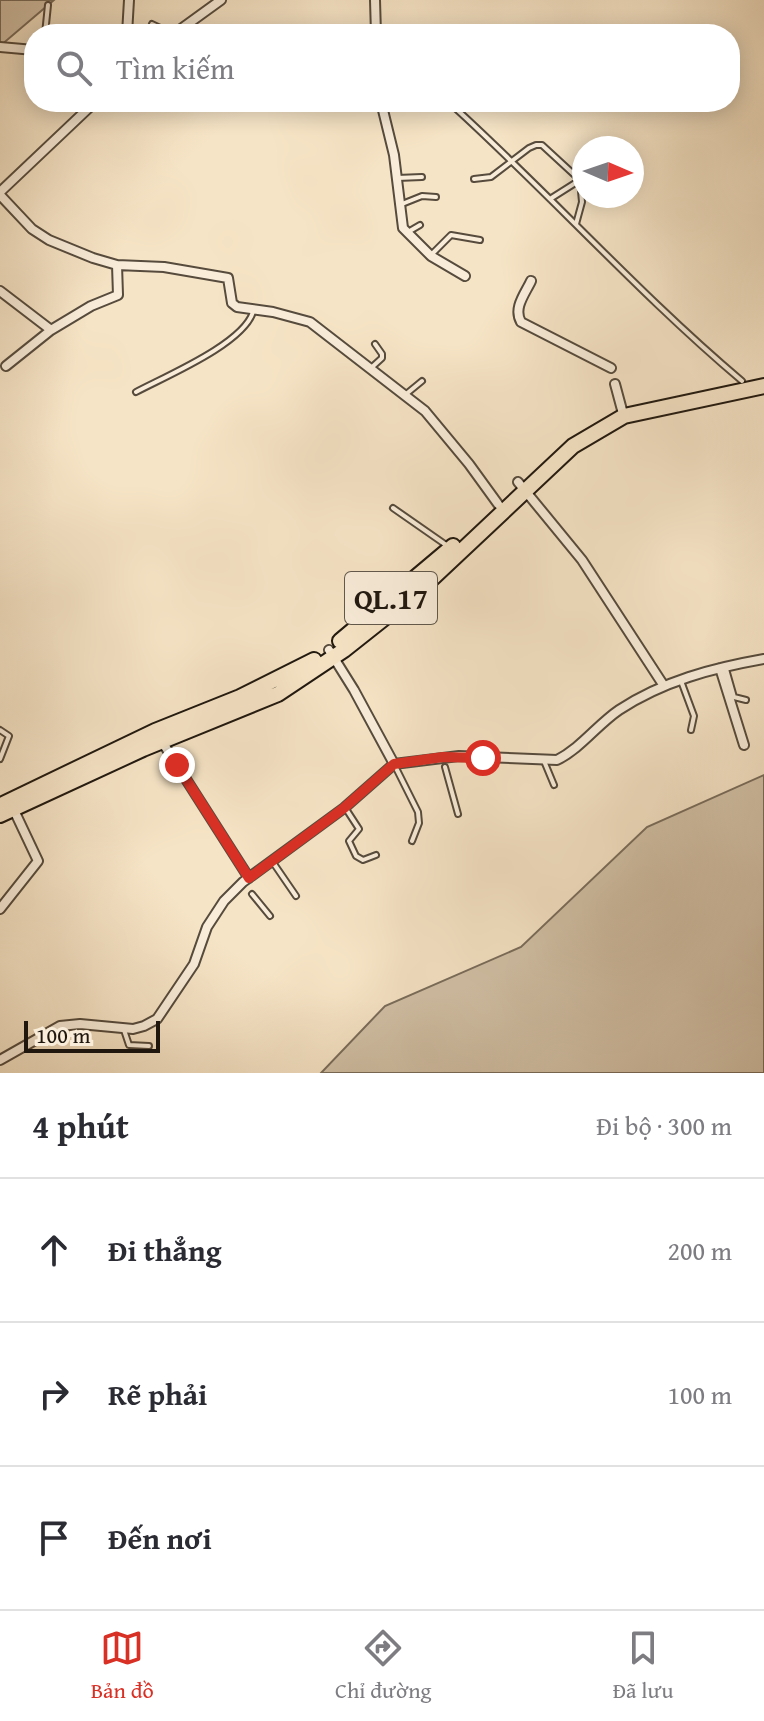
<!DOCTYPE html>
<html lang="vi">
<head>
<meta charset="utf-8">
<style>
	:root { --surface:#fff; --page:#f7f7f7; --text:#2b2b33; --muted:#7c7c81; --line:#e1e1e2; --accent:#d93025 }
	body { margin:0; font-family:"Gentium Book Plus",serif; background:var(--page); color:var(--text) }
	.compass { position:absolute; left:572px; top:136px; width:72px; height:72px; border-radius:50%; background:var(--surface); box-shadow:0 4px 20px #0003; rotate:92deg }
	.scale { position:absolute; left:24px; bottom:20px; width:136px; box-sizing:border-box; padding-left:8px; border:4px solid #20180f; border-top:0; font-size:22px; line-height:28px; white-space:nowrap; color:#20180f; -webkit-text-stroke:6px #f9edda; paint-order:stroke }
	.stop { position:absolute; width:24px; height:24px; margin:-18px; border:6px solid #d93025; border-radius:50%; background:#fff }
	.stop.end { background:#d93025; border-color:#fff; box-shadow:0 2px 8px #0008 }
	.list { margin:0; padding:0; list-style:none }
	h2 { display:flex; justify-content:space-between; align-items:center; height:104px; margin:0; padding:0 32px; font-size:34px }
	h2 small { font-size:26px; font-weight:400; color:var(--muted) }
	.list li { display:grid; grid-template-columns:52px 1fr auto; gap:24px; align-items:center; box-sizing:border-box; height:144px; padding:0 32px; border-top:2px solid var(--line) }
	.list b { display:block; font-size:30px; white-space:nowrap }
	.list em { font-size:26px; font-style:normal; color:var(--muted) }
	.icon { flex:none; width:44px; height:44px; fill:none; stroke:currentColor; stroke-width:2; stroke-linecap:round; stroke-linejoin:round }
	.map { position:relative; flex:none; width:764px; height:1073px; overflow:hidden }
	.search { position:absolute; background:var(--surface); box-shadow:0 4px 20px #0003; left:24px; right:24px; top:24px; height:88px; display:flex; align-items:center; gap:20px; box-sizing:border-box; padding:0 28px; border-radius:32px; color:var(--muted); font-size:30px }
	.sheet { height:536px; background:var(--surface) }
	nav { display:flex; justify-content:space-around; align-items:center; box-sizing:border-box; height:112px; border-top:2px solid var(--line); background:var(--surface); font-size:22px; color:var(--muted) }
	nav a { display:grid; justify-items:center; gap:4px }
	nav .on { color:var(--accent) }
	.map>svg:first-child { display:block }
</style>
</head>
<body>
<div class="map">
<svg width="764" height="1073" viewBox="0 0 764 1073">
	<rect width="100%" height="100%" fill="#f6e4c6"/>
	<filter id="stains"><feTurbulence type="fractalNoise" baseFrequency=".0025" numOctaves="4"/><feColorMatrix values="0 0 0 0 .2 0 0 0 0 .09 0 0 0 0 .02 0 0 0 .5 -.17"/></filter>
	<radialGradient id="worn" r=".72"><stop offset=".6" stop-color="#630" stop-opacity="0"/><stop offset="1" stop-color="#630" stop-opacity=".3"/></radialGradient>
	<path fill="#d2c1a7" stroke="#796c5b" stroke-width="2" d="M 0,0 L 54,0 L 0,46 Z
		M 764,775 L 764,1073 L 321,1073 L 385,1006 L 521,947 L 647,827 Z"/>
	<g fill="none" stroke-linecap="round" stroke-linejoin="round">
		<g stroke="#564b3d" stroke-width="8">
			<path id="service" d="M 152,24 L 173,34
				M 45,34 L 48,5
				M 452,102 L 453,106 C 552,196 640,295 742,381
				M 397,178 L 422,177
				M 474,179 L 491,177 L 529,148 L 536,145 L 542,145 L 580,180 L 582,202 L 576,224
				M 550,199 L 580,180
				M 402,204 L 422,196 L 436,197
				M 408,232 L 420,225
				M 432,254 L 451,235 L 480,240
				M 371,368 L 382,358 L 382,354 L 375,344
				M 136,392 C 166,376 243,344 253,312
				M 405,395 L 422,381
				M 393,508 L 449,547
				M 726,669 L 734,697 L 746,700
				M 681,681 L 694,716 L 691,730
				M 0,730 L 9,736 L 0,759
				M 544,761 L 554,785
				M 395,766 L 418,812 L 419,823 L 412,841
				M 445,767 L 458,814
				M 346,809 L 359,829 L 349,841 L 356,856 L 363,860 L 376,855
				M 272,861 L 296,896
				M 252,894 L 270,916
				M 124,1030 L 129,1045 L 149,1046"/>
		</g>
		<g stroke="#564b3d" stroke-width="12">
			<path id="minor" d="M 375,0 L 376,34
				M 127,34 L 129,0
				M 174,34 L 221,0
				M 0,47 L 34,50
				M 381,102 L 394,155 L 403,228 L 431,256 L 465,276
				M 0,192 L 95,102
				M 0,195 L 32,229 L 49,240 L 93,258 L 117,265 L 164,267 L 228,278 L 232,303 L 237,307 L 273,312 L 310,322 L 425,411 L 469,464 L 498,504
				M 531,281 C 525,294 513,308 521,322 L 611,368
				M 0,291 L 51,330 L 6,366
				M 51,330 L 91,306 L 118,295 L 117,265
				M 615,384 L 622,410
				M 518,482 L 582,560 L 664,686
				M 329,650 L 354,690 L 394,764
				M 720,668 L 744,745
				M 161,740 L 249,878
				M 0,909 L 38,861 L 12,806
				M 0,1060 L 60,1026 L 80,1024 L 133,1029 L 144,1026 L 157,1019 L 194,964 L 207,927 L 224,901 L 243,882 L 344,808 L 394,764 L 459,756 L 557,760 C 581,748 597,725 619,710 C 663,681 713,668 764,659"/>
		</g>
		<g stroke="#20180f" stroke-width="18">
			<path id="trunk" d="M 340,641 L 453,546
				M 3,804 L 155,731 L 240,697 L 314,660
				M 0,815 L 143,749 L 278,694 L 344,650 L 421,589 L 573,446 L 624,416 L 764,386"/>
		</g>
		<use href="#service" stroke="#f9edda" stroke-width="4"/>
		<use href="#minor" stroke="#f9edda" stroke-width="8"/>
		<use href="#trunk" stroke="#f6e4c6" stroke-width="14"/>
	</g>
	<g fill="none" stroke-linecap="round" stroke-linejoin="round">
		<path stroke="#d93025" stroke-width="10" d="M 177,765 L 249,878 L 344,808 L 394,764 L 443,757 L 483,758"/>
	</g>
	<g text-anchor="middle" dominant-baseline="central" stroke-width="8" stroke-linejoin="round" paint-order="stroke">
		<rect fill="#f9edda" stroke="#61584c" stroke-width="2" x="345" y="572" width="92" height="52" rx="6"/>
		<g font-size="30" font-weight="bold" fill="#20180f">
			<text x="391" y="598">QL.17</text>
		</g>
	</g>
	<rect width="100%" height="100%" filter="url(#stains)"/>
	<rect width="100%" height="100%" fill="url(#worn)"/>
</svg>
<svg class="compass" viewBox="-18 -18 36 36"><path d="M0-13l5 13h-10z" fill="#e53935"/><path d="M0 13l5-13h-10z" fill="#7c7c81"/></svg>
<div class="scale">100 m</div>
<div class="stop" style="left:483px;top:758px"></div>
<div class="stop end" style="left:177px;top:765px"></div>
<div class="search"><svg class="icon" aria-label="search" viewBox="0 0 24 24"><circle cx="10" cy="10" r="6"/><path d="M15 15l6 6"/></svg>Tìm kiếm</div>
</div>
<section class="sheet">
<h2>4 phút<small>Đi bộ · 300 m</small></h2>
<ul class="list">
<li><svg class="icon" aria-label="ahead" viewBox="0 0 24 24"><path d="M12 20V5M6 11l6-6 6 6"/></svg><div><b>Đi thẳng</b></div><em>200 m</em></li>
<li><svg class="icon" aria-label="right" viewBox="0 0 24 24"><path d="M7 20v-9h11M14 6l5 5-5 5"/></svg><div><b>Rẽ phải</b></div><em>100 m</em></li>
<li><svg class="icon" aria-label="arrive" viewBox="0 0 24 24"><path d="M6 21V4h12l-3 4 3 4H6"/></svg><div><b>Đến nơi</b></div></li>
</ul>
</section>
<nav>
<a class="on"><svg class="icon" aria-label="map" viewBox="0 0 24 24"><path d="M3 6l6-2 6 2 6-2v14l-6 2-6-2-6 2zM9 4v14M15 6v14"/></svg>Bản đồ</a>
<a><svg class="icon" aria-label="directions" viewBox="0 0 24 24"><path d="M12 3l9 9-9 9-9-9zM9 14v-3h6M13 9l2 2-2 2"/></svg>Chỉ đường</a>
<a><svg class="icon" aria-label="saved" viewBox="0 0 24 24"><path d="M7 4h10v16l-5-4-5 4z"/></svg>Đã lưu</a>
</nav>
</body>
</html>
